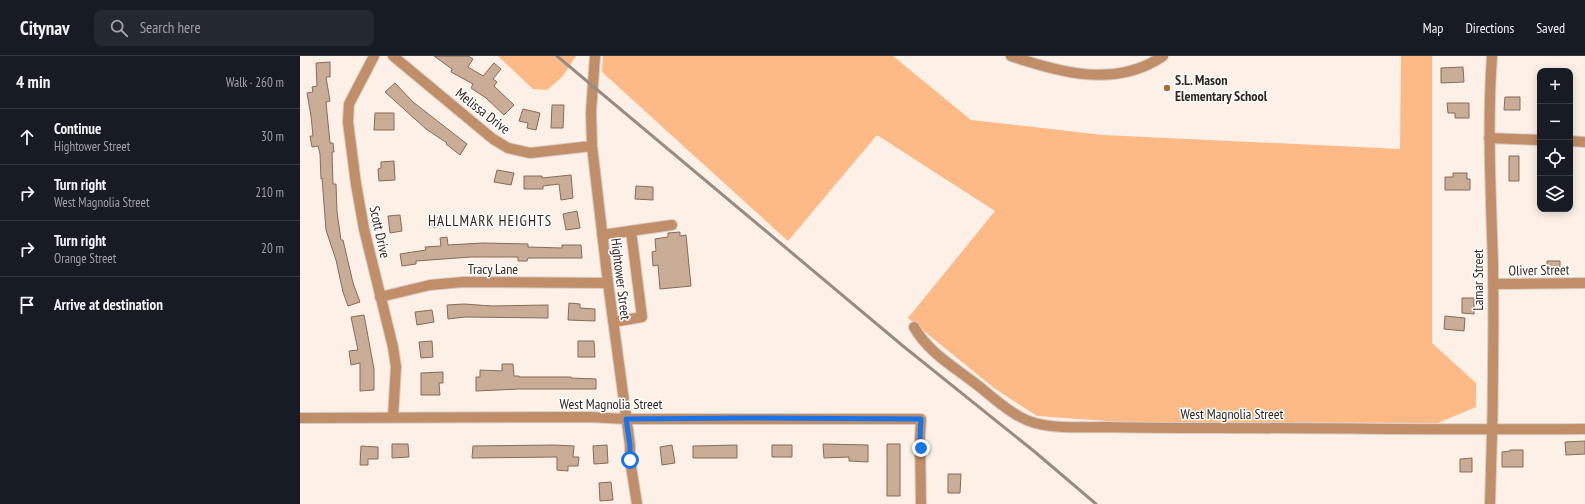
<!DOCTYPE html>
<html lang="en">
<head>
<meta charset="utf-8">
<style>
	:root { --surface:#171b24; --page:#242831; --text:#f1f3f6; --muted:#9ea1a6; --line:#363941 }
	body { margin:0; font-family:"PT Sans Narrow",sans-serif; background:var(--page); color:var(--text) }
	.controls { position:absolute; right:12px; top:12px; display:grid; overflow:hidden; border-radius:8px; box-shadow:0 2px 10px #0003 }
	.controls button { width:36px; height:36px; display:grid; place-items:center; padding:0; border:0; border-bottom:1px solid var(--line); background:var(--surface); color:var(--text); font:20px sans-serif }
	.stop { position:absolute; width:12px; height:12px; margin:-9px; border:3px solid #1a73e8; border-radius:50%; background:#fff }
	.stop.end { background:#1a73e8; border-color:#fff; box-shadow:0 1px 4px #0008 }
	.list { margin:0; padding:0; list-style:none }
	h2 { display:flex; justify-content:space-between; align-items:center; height:52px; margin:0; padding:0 16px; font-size:17px }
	h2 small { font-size:13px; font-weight:400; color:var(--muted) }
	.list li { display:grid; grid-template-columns:26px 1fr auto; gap:12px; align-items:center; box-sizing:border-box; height:56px; padding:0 16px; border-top:1px solid var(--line) }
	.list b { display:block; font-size:15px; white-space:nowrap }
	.list p { margin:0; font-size:13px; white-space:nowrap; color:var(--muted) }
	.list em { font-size:13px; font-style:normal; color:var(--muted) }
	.icon { flex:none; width:22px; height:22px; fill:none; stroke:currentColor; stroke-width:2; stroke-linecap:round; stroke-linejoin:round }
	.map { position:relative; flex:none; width:1285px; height:448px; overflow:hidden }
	header { display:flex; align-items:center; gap:24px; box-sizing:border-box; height:56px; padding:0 20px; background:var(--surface); border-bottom:1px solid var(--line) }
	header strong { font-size:19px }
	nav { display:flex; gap:22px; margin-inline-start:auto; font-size:14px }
	.search { width:280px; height:36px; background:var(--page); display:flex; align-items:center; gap:10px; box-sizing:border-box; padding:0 14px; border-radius:8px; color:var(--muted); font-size:15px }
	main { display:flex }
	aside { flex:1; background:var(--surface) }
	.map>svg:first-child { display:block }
</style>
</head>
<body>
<header>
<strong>Citynav</strong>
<div class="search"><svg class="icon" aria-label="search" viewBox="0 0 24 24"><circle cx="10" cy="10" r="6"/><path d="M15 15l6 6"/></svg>Search here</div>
<nav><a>Map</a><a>Directions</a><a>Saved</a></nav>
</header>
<main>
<aside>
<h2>4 min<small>Walk · 260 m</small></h2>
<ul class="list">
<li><svg class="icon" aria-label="ahead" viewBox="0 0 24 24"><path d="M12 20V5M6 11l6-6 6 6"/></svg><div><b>Continue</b><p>Hightower Street</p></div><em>30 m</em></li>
<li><svg class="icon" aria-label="right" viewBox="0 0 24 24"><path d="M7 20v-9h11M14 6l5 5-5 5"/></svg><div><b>Turn right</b><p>West Magnolia Street</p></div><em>210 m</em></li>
<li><svg class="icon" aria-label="right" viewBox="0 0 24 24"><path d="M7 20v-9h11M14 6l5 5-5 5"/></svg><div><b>Turn right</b><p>Orange Street</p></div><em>20 m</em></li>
<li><svg class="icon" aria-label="arrive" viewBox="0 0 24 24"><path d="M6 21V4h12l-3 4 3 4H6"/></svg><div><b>Arrive at destination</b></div></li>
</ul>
</aside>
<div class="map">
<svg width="1285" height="448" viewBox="0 0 1285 448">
	<rect width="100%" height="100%" fill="#fcf0e7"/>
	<path fill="#fdba86" d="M 198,0 L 276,0 L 263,20 L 247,34 L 233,33 Z
		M 303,0 L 593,0 L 671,64 L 803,79 L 1100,93 L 1101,0 L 1132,0 L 1132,287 L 1176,327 L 1176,351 L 1138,367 L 821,366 L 737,360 L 694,332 L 608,262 L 695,155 L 577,79 L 488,185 L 302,16 Z"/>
	<path fill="#caad97" stroke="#876b57" d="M 134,0 L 168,0 L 173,3 L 168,11 L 183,20 L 194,7 L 201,13 L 193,23 L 197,26 L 194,30 L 214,49 L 204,59 L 186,42 L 171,32 L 173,28 L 151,16 L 152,13 Z
		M 30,6 L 30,21 L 26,21 L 30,45 L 26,46 L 30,87 L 33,87 L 34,96 L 32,96 L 33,128 L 36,128 L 37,156 L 41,184 L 43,184 L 53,227 L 60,246 L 48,250 L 43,236 L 36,204 L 26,174 L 22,122 L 21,123 L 20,98 L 18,90 L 12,91 L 10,80 L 13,80 L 11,60 L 7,37 L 13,36 L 12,31 L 17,30 L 16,7 Z
		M 1163,11 L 1164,26 L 1141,27 L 1141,12 Z
		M 95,27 L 113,46 L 167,88 L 160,99 L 146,88 L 147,87 L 126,73 L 85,36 Z
		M 1205,41 L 1220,41 L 1220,54 L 1204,54 Z
		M 1147,47 L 1169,47 L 1169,62 L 1155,62 L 1155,57 L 1148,57 Z
		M 252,49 L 264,49 L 263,72 L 251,72 Z
		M 223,53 L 240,57 L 236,74 L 227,72 L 228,67 L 219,65 Z
		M 75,57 L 94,57 L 94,74 L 74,74 Z
		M 1209,100 L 1219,100 L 1219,125 L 1209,125 Z
		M 94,105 L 95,124 L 79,125 L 78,113 L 81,112 L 81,106 Z
		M 197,114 L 214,117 L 211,129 L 194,126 Z
		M 1153,117 L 1167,117 L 1167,123 L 1170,123 L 1170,134 L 1145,134 L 1145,121 L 1153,121 Z
		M 271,119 L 273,142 L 261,144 L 259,128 L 243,130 L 243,133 L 224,133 L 224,120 L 242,120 L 242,122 Z
		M 336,130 L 353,131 L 353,144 L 335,143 Z
		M 277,155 L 280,172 L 266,174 L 263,158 Z
		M 100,159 L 102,175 L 90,177 L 88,160 Z
		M 140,160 L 144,167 L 134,172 L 130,166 Z
		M 380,176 L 380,180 L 386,179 L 391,230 L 360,233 L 358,209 L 353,210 L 352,196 L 356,195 L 355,183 L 368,181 L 368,177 Z
		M 147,181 L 148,189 L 183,187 L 228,188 L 228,191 L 262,192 L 262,189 L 281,189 L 282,202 L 228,202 L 227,205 L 218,205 L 218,201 L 171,201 L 116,205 L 116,208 L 102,210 L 100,198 L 126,194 L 125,191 L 141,190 L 140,182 Z
		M 1247,205 L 1260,205 L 1260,214 L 1247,214 Z
		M 1162,242 L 1174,242 L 1174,258 L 1162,257 Z
		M 269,247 L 280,248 L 280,252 L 295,253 L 295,265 L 268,264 Z
		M 164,248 L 192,250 L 248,249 L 248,262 L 165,261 L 148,263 L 147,249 Z
		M 132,254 L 134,266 L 117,269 L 115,256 Z
		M 64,259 L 74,313 L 74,334 L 60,335 L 60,307 L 51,309 L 49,295 L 58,294 L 51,261 Z
		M 1145,260 L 1165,262 L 1164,275 L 1144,273 Z
		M 132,285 L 133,301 L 121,302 L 119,286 Z
		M 278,285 L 294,285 L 295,301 L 278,301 Z
		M 202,308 L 213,308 L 214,320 L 219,320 L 219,321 L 271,321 L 271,322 L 296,323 L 296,333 L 219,333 L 176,335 L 176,321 L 180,321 L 180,314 L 202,315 Z
		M 143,316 L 143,327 L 139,327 L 140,339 L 121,339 L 121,317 Z
		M 1285,385 L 1285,398 L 1266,399 L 1265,386 Z
		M 92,388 L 108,388 L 109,401 L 92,402 Z
		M 523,388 L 568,389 L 568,406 L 549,405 L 549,401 L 524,402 Z
		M 587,388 L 600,388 L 600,440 L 587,440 Z
		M 254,389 L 274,390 L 273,401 L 279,401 L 278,410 L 268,410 L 268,415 L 257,414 L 257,401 L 172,402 L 173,390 Z
		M 307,389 L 308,407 L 294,408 L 293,390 Z
		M 372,389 L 375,407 L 362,409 L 360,391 Z
		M 437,389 L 437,402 L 393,402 L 393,390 Z
		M 472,389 L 492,389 L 492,401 L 472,401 Z
		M 61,390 L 78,391 L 78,403 L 68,403 L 68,409 L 60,409 Z
		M 1210,394 L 1223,394 L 1223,411 L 1202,411 L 1202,396 L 1210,395 Z
		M 1172,402 L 1172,416 L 1160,416 L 1160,403 Z
		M 648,418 L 661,418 L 660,437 L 648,437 Z
		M 311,426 L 313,444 L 300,445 L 299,427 Z"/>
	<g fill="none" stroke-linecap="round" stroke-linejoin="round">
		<g stroke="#d8ccc3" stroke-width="12">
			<path id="minor" d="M 74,0 L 49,48 L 48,66 L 56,128 L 64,173 L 93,291 L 96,311 L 93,361
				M 93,0 L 193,83 L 208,92 L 230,97 L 292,90
				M 295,0 L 291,56 L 292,90 L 308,227 L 330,389 L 330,404 L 337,448
				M 711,0 C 761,17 816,32 863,0
				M 1189,82 L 1240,84
				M 1270,85 L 1285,86
				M 302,179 L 372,169
				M 1193,228 L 1285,227
				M 80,241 L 130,229 L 163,226 L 308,227
				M 313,266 L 342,261 L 331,175
				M 614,271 C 628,296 654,311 676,328 C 693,341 713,361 735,367 C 757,373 783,371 806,371 C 844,372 881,372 919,372 C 1041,372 1163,374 1285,373
				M 0,362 L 289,361 L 326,363 L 621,363 L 620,382 L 621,448
				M 1190,448 C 1193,368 1194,288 1193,209 C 1191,139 1187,70 1192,0"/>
		</g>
		<use href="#minor" stroke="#c08e68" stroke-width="10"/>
		<path stroke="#978c83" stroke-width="3" d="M 257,0 L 603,290 L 735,396 L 796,448"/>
	</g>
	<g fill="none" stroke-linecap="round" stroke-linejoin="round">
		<path stroke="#1a73e8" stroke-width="5" d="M 330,404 L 330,389 L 326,363 L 443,362 L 621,363 L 620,382 L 621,392"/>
	</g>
	<circle fill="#ab6b34" stroke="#fff" stroke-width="1.5" cx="867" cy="32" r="4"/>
	<g text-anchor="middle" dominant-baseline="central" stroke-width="3" stroke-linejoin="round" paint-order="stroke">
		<g font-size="14" font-weight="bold" fill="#32271e" stroke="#fff" text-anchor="start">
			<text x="875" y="24">S.L. Mason<tspan x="875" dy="16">Elementary School</tspan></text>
		</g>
		<g font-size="14" fill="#32271e" stroke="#fff">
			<text transform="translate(183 55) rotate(38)">Melissa Drive</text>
			<text transform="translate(80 176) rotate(78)">Scott Drive</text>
			<text x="193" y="213">Tracy Lane</text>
			<text transform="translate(1239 214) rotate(-1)">Oliver Street</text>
			<text transform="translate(321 223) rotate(83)">Hightower Street</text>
			<text transform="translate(1178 224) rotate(-90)">Lamar Street</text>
			<text x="311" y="348">West Magnolia Street</text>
			<text x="932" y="358">West Magnolia Street</text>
		</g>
		<g font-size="15" letter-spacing="1" fill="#32271e" stroke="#fff">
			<text x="190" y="164">HALLMARK HEIGHTS</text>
		</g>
	</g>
</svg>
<div class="controls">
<button>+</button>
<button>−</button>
<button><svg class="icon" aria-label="locate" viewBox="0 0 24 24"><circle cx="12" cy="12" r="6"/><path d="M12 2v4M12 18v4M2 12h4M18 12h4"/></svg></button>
<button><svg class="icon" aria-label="layers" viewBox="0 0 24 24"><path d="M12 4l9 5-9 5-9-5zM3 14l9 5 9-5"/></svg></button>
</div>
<div class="stop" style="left:330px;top:404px"></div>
<div class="stop end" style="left:621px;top:392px"></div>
</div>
</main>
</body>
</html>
